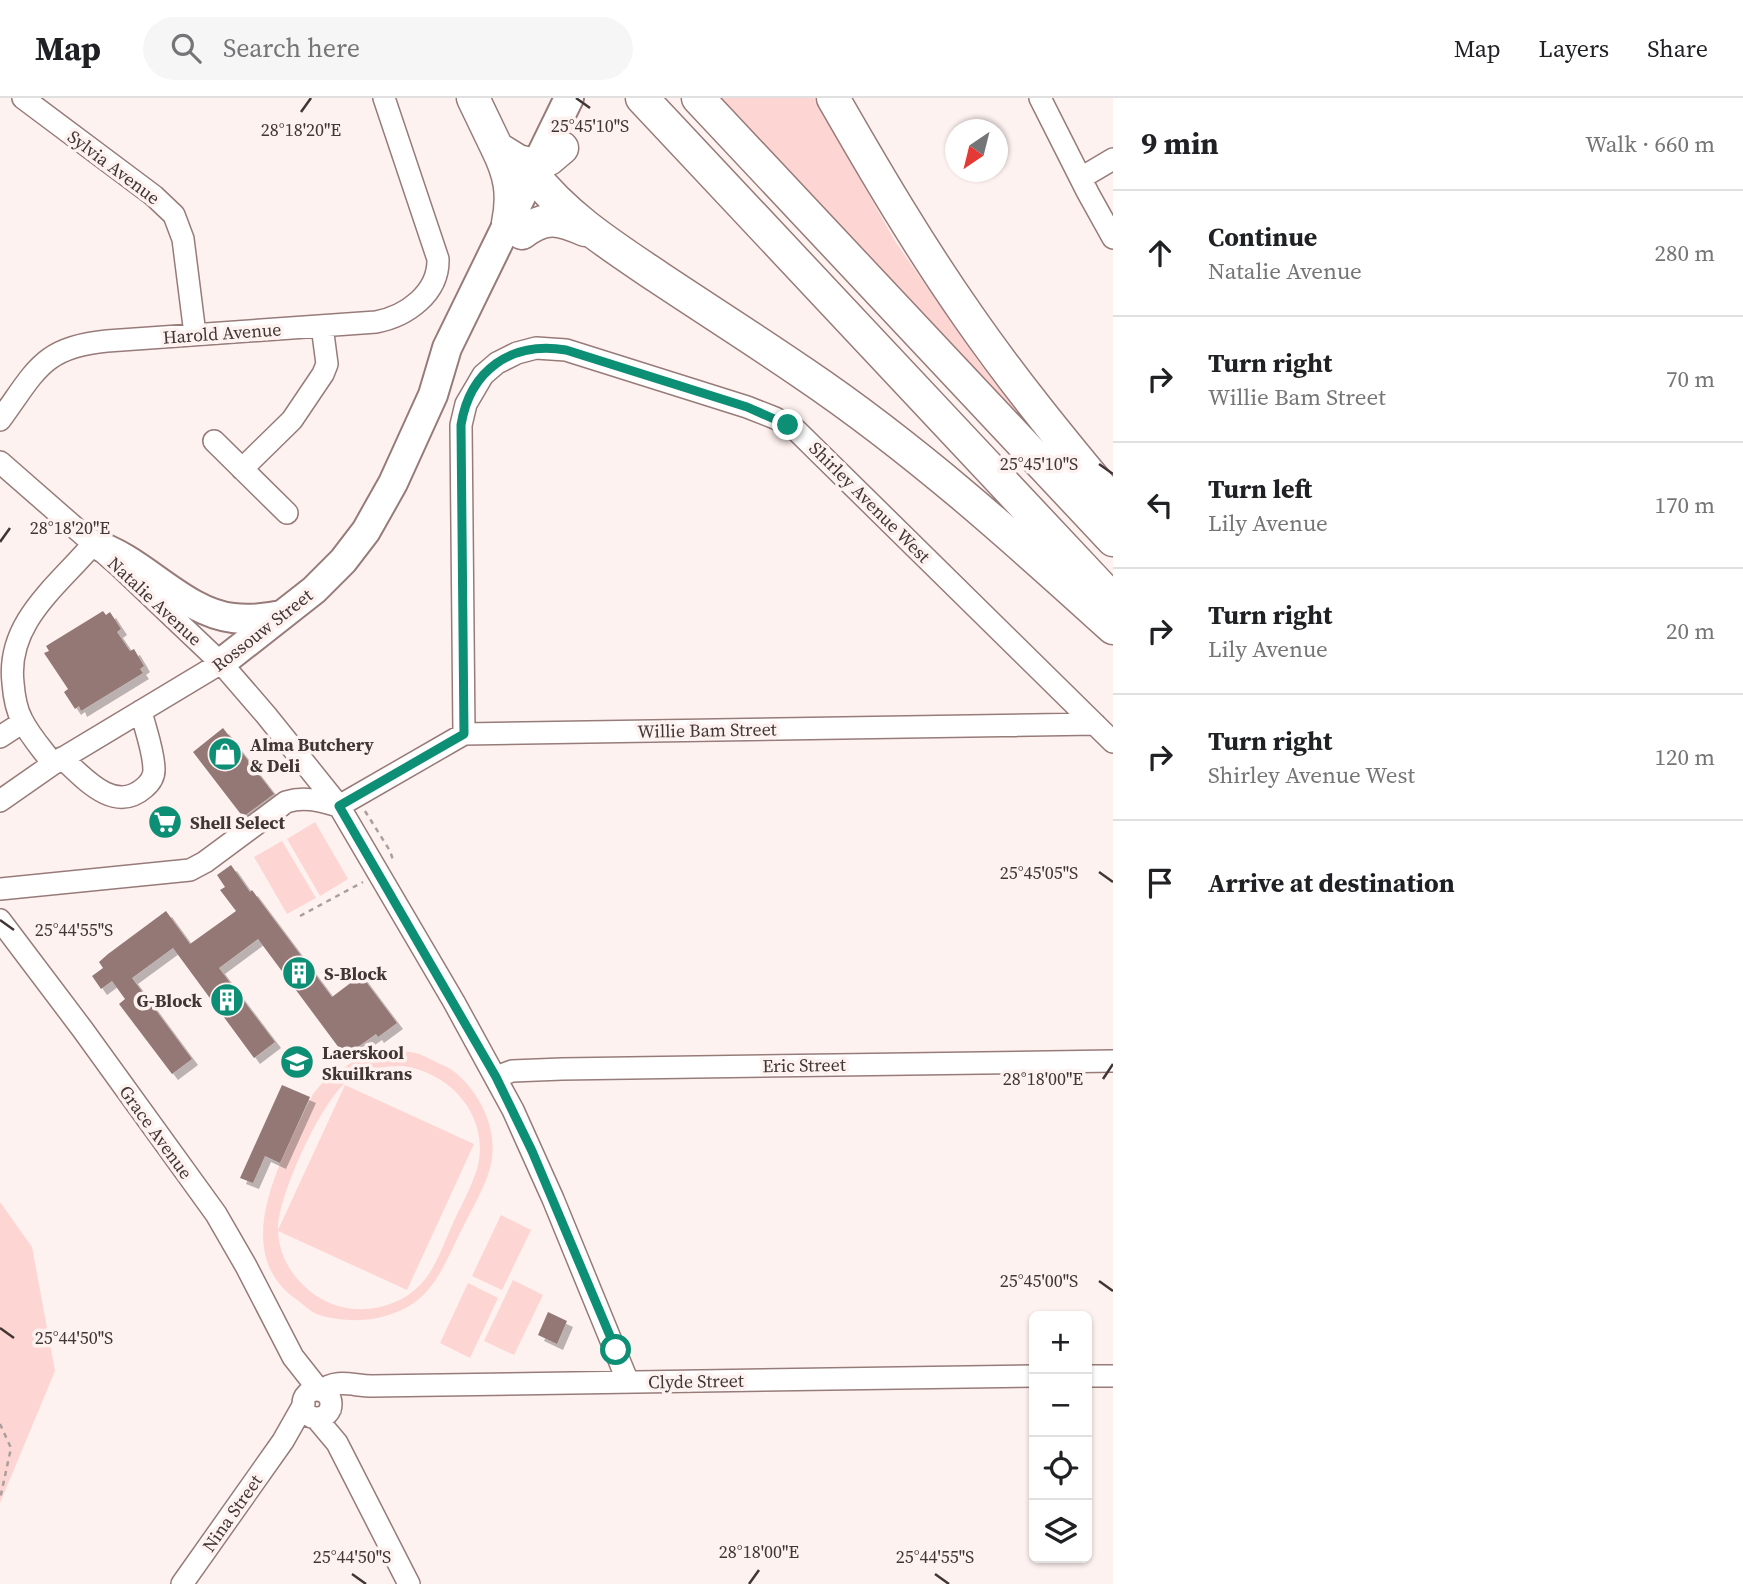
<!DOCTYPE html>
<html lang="en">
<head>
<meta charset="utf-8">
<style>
	:root { --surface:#fff; --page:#f6f6f6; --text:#202124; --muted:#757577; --line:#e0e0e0 }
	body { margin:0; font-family:"Source Serif 4",serif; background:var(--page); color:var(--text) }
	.controls { position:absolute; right:21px; bottom:21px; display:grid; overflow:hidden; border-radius:10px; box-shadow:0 2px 5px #0004 }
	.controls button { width:63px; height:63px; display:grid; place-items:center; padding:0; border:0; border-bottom:2px solid var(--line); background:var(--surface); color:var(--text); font:35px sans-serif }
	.compass { position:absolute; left:945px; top:21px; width:63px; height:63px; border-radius:50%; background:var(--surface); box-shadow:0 2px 5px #0004; rotate:215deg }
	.stop { position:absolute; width:21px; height:21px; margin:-16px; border:5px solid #0d8f76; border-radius:50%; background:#fff }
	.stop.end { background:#0d8f76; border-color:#fff; box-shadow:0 2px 7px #0008 }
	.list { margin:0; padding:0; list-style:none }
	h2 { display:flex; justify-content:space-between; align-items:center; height:91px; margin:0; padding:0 28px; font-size:30px }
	h2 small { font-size:23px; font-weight:400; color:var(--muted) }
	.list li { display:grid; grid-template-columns:46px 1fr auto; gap:21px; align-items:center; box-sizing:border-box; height:126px; padding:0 28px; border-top:2px solid var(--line) }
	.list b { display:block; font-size:26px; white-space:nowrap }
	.list p { margin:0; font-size:23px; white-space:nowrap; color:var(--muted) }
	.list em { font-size:23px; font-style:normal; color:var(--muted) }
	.icon { flex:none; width:38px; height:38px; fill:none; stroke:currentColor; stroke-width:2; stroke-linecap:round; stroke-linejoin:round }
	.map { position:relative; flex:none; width:1113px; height:1486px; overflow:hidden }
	header { display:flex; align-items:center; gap:42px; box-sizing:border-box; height:98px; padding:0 35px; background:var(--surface); border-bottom:2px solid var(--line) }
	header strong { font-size:33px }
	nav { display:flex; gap:38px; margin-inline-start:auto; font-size:24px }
	.search { width:490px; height:63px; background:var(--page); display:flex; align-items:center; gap:18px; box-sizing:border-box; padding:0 24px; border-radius:38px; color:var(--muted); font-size:26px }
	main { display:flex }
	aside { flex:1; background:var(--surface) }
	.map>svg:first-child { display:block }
</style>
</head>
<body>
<header>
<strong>Map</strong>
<div class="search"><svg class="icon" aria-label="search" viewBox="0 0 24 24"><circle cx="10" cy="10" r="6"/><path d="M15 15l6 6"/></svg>Search here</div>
<nav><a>Map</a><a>Layers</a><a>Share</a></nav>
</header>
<main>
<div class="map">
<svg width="1113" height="1486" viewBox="0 0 1113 1486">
	<defs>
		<filter id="shadow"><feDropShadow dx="6" dy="6" stdDeviation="0" flood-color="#0004"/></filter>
	</defs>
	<rect width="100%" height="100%" fill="#fef2f0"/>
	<path fill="#fdd6d3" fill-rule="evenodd" d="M 720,0 L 814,0 L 895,143 L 981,267 L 1033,332 Z
		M 315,724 L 348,781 L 320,798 L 287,741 Z
		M 282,743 L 316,800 L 287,816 L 254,759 Z
		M 367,954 C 382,954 400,952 415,955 C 421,956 428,960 434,963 C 442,967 451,970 457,976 C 482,998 498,1033 491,1066 C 486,1088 473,1109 463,1129 C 452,1150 443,1175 427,1193 C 402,1222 354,1228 319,1217 C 310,1214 301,1204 293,1199 C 227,1148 287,1052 313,996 L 323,984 ZM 403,968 C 452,975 491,1020 477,1071 C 471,1090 461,1108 453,1125 C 444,1145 436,1170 421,1186 C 395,1214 349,1219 318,1199 C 295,1184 279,1160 278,1133 L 407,1192 L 474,1046 L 345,987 L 278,1132 C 277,1099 323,998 351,980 C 367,971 385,968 403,968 Z
		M 0,1104 L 32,1149 L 55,1273 L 0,1405 Z
		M 501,1117 L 531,1132 L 502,1192 L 472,1178 Z
		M 513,1182 L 543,1197 L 514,1257 L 484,1243 Z
		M 468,1185 L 498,1200 L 470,1260 L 440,1245 Z"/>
	<path fill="#937876" filter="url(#shadow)" d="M 103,513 L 106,517 L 110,514 L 121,531 L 117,534 L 130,553 L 134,551 L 144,568 L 140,571 L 143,575 L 81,613 L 79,608 L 75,611 L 64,594 L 68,591 L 44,555 L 49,553 L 46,548 Z
		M 223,630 L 274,696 L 243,719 L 193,654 Z
		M 231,767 L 250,794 L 252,792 L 332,899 L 361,877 L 397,925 L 378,939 L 376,936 L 345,958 L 258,841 L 219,870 L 275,944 L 254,960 L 173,850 L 132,880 L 192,961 L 172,976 L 119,906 L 125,901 L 112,883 L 101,891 L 92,878 L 103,870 L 99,864 L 108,856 L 166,813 L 190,846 L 236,813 L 220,792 L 225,789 L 217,777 Z
		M 282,987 L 310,999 L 280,1065 L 265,1058 L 253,1085 L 240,1080 Z
		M 548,1214 L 567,1223 L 557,1246 L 538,1237 Z"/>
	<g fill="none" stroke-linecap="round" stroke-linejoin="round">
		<g stroke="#977b79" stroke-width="24">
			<path id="minor" d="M 23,0 L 154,98 L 174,117 L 183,141 L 195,236
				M 1040,0 L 1088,95 L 1113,140
				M 1081,80 L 1113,61
				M 0,322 C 36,273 42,249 107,243 L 376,224 C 407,218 439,195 438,161 L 384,0
				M 214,343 L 287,415
				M 0,364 L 120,469 L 221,565 L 266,617 L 339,708 L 454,904 L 513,1012 L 553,1101 L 628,1284
				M 242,371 L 292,322 L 323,276 L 327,266 L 322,228
				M 464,636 L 461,327 L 466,306 L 483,277 L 497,265 L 517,255 L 536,250 L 566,252 L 747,309 L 775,320 L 795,331 L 1113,644
				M 0,639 L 23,624
				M 62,660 C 84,680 114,716 144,690 C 150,685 154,680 154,672 C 154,653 145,631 141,613
				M 53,666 C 43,652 30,638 22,622 C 16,611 14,598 13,585 C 6,524 58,488 93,446
				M 0,703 L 53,666 L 221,565
				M 0,791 L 190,772 L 205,764 L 286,704 C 305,698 320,703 339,708 L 464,636 L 1095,626
				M 0,822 L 83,932 L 216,1116 L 246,1168 L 293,1259 L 319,1292
				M 496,979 L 512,973 L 562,971 L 1113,963
				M 1087,1278 L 1113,1278
				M303 1306a14 14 0 1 1 28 0a14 14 0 1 1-28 0Z
				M 321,1293 C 337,1280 353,1288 372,1288 L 1034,1278
				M 316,1320 L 337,1345 L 409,1486
				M 182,1486 L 283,1343 L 304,1306"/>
		</g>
		<g stroke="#977b79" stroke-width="32">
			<path id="major" d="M 93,446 C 143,461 182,514 233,520 C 249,522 267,520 282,517
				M 221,565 L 314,492 L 343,463 L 366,433 L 393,385 L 433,297 L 447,250 L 569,0"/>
		</g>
		<g stroke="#977b79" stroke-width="35">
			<path id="highway" d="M 473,0 L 497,50 L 518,63 L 535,67 L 549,61 L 562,50
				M 642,0 L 1113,502
				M 698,0 L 1113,442
				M 833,0 C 876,75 919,148 968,218 C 1013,283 1063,344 1113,404
				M 497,50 C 510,76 514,96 508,125
				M 532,75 C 566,119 612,148 658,179 C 706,211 755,242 803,275 C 914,350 1014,440 1113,530
				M 522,135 C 546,117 559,121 585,132"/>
		</g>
		<path stroke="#ab9f9d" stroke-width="2.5" stroke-dasharray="5 5" stroke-linecap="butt" d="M 365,713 L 390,753 L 393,762
			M 300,818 L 363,784
			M 334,1304 L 341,1316
			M 0,1326 L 11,1350 L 0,1401"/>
		<use href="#minor" stroke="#fff" stroke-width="21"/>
		<use href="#major" stroke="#fff" stroke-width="28"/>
		<use href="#highway" stroke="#fff" stroke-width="32"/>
	</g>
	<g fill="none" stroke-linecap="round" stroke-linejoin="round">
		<path stroke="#0d8f76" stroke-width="9" d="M 616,1252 L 532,1053 L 496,979 L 339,708 L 464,636 L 461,327 C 470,272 511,243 566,252 L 747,309 L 788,327"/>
	</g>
	<path fill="none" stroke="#423635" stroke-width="2.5" d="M 576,0 L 590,10M 301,14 L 311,0M 1099,366 L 1113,376M 0,444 L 10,430M 1099,774 L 1113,784M 0,822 L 14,832M 1103,981 L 1113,966M 1099,1183 L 1113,1193M 0,1230 L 14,1240M 352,1476 L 366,1486M 935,1476 L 949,1486M 749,1486 L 759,1472"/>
	<defs>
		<g id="shop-disc" transform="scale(1.75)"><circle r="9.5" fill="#0d8f76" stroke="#fef2f0"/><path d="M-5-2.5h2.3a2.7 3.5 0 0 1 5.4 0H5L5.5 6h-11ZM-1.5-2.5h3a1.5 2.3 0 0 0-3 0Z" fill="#fff"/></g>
		<g id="supermarket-disc" transform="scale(1.75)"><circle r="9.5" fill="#0d8f76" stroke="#fef2f0"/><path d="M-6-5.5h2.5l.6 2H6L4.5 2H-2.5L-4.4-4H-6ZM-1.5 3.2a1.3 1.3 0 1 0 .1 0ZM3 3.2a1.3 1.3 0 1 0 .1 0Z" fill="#fff"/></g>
		<g id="building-disc" transform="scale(1.75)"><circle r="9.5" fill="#0d8f76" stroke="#fef2f0"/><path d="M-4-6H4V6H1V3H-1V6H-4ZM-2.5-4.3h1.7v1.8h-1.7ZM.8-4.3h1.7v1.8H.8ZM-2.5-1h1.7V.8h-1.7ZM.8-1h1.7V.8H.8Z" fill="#fff"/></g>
		<g id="school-disc" transform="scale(1.75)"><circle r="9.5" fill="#0d8f76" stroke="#fef2f0"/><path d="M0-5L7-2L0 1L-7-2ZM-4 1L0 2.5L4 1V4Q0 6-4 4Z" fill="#fff"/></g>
	</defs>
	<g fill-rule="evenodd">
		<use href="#shop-disc" x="225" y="656"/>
		<use href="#supermarket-disc" x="165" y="724"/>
		<use href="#building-disc" x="299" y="875"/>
		<use href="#building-disc" x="227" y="902"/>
		<use href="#school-disc" x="297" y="964"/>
	</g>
	<g text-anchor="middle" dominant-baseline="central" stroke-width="7" stroke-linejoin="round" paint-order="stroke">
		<g font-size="18" fill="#423635" stroke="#fef2f0">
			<text transform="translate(114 69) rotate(37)">Sylvia Avenue</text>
			<text transform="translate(222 235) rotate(-4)">Harold Avenue</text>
			<text transform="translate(870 404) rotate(45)">Shirley Avenue West</text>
			<text transform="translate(155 503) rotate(43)">Natalie Avenue</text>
			<text transform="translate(262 532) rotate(-38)">Rossouw Street</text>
			<text transform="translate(707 632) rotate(-1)">Willie Bam Street</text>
			<text transform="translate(804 967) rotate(-1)">Eric Street</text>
			<text transform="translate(156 1034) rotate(54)">Grace Avenue</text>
			<text transform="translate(696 1283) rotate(-1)">Clyde Street</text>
			<text transform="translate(232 1415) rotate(-55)">Nina Street</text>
		</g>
		<g font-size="18" font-weight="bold" fill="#423635" stroke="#fef2f0" text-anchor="start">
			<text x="250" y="646">Alma Butchery<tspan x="250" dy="21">&amp; Deli</tspan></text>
			<text x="190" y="724">Shell Select</text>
			<text x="324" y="875">S-Block</text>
			<text x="202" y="902" text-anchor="end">G-Block</text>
			<text x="322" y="954">Laerskool<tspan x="322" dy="21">Skuilkrans</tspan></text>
		</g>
	</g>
	<g font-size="18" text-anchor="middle" fill="#423635" stroke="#fef2f0" stroke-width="7" stroke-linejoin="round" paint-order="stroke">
		<text x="590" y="34">25°45'10"S</text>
		<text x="301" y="38">28°18'20"E</text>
		<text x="1039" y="372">25°45'10"S</text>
		<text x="70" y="436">28°18'20"E</text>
		<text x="1039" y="781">25°45'05"S</text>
		<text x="74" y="838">25°44'55"S</text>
		<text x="1043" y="987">28°18'00"E</text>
		<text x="1039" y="1189">25°45'00"S</text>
		<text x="74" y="1246">25°44'50"S</text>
		<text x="759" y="1460">28°18'00"E</text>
		<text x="352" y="1465">25°44'50"S</text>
		<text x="935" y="1465">25°44'55"S</text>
	</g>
</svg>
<div class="controls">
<button>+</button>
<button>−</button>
<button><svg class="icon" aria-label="locate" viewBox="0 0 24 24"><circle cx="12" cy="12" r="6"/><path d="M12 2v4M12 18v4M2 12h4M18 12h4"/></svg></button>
<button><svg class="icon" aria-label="layers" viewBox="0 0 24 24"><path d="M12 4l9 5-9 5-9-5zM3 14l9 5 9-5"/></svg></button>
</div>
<svg class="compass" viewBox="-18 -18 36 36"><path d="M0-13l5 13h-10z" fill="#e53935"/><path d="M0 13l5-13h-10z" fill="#757577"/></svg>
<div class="stop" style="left:616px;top:1252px"></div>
<div class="stop end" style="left:788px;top:327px"></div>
</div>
<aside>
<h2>9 min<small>Walk · 660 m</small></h2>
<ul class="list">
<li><svg class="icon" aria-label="ahead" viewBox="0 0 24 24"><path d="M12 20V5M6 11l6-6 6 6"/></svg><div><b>Continue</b><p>Natalie Avenue</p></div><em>280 m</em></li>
<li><svg class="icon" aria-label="right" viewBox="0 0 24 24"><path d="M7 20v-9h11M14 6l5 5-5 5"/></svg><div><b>Turn right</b><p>Willie Bam Street</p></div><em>70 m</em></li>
<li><svg class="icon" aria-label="left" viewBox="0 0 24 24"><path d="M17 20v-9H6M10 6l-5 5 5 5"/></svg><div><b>Turn left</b><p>Lily Avenue</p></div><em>170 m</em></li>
<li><svg class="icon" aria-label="right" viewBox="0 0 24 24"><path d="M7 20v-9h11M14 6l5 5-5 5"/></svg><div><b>Turn right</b><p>Lily Avenue</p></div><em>20 m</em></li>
<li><svg class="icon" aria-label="right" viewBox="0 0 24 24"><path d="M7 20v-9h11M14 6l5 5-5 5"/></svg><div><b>Turn right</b><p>Shirley Avenue West</p></div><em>120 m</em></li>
<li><svg class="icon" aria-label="arrive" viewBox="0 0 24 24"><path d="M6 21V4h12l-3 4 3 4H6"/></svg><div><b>Arrive at destination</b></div></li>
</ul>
</aside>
</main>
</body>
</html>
